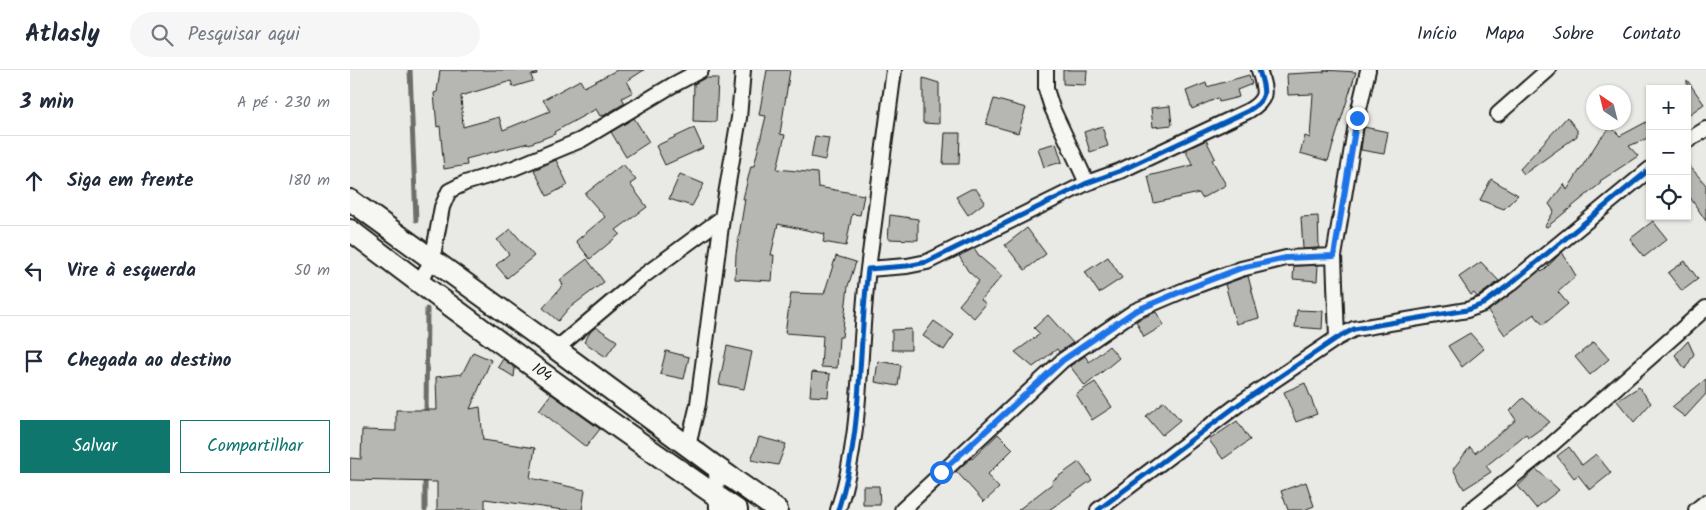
<!DOCTYPE html>
<html lang="pt">
<head>
<meta charset="utf-8">
<style>
	:root { --surface:#fff; --page:#f6f6f7; --text:#1f2937; --muted:#747a83; --line:#e0e1e3; --accent:#0f766e }
	body { margin:0; font-family:Kalam,sans-serif; background:var(--page); color:var(--text) }
	.controls { position:absolute; right:15px; top:15px; display:grid; overflow:hidden; border-radius:0px; box-shadow:0 1px 4px #0004 }
	.controls button { width:45px; height:45px; display:grid; place-items:center; padding:0; border:0; border-bottom:1px solid var(--line); background:var(--surface); color:var(--text); font:25px sans-serif }
	.compass { position:absolute; left:1236px; top:15px; width:45px; height:45px; border-radius:50%; background:var(--surface); box-shadow:0 1px 4px #0004; rotate:325deg }
	.stop { position:absolute; width:15px; height:15px; margin:-11px; border:4px solid #1a73e8; border-radius:50%; background:#fff }
	.stop.end { background:#1a73e8; border-color:#fff; box-shadow:0 1px 5px #0008 }
	.list { margin:0; padding:0; list-style:none }
	h2 { display:flex; justify-content:space-between; align-items:center; height:65px; margin:0; padding:0 20px; font-size:21px }
	h2 small { font-size:16px; font-weight:400; color:var(--muted) }
	.list li { display:grid; grid-template-columns:32px 1fr auto; gap:15px; align-items:center; box-sizing:border-box; height:90px; padding:0 20px; border-top:1px solid var(--line) }
	.list b { display:block; font-size:19px; white-space:nowrap }
	.list em { font-size:16px; font-style:normal; color:var(--muted) }
	.actions { display:flex; gap:10px; padding:15px 20px }
	.actions a { flex:1; padding:11px 0; border:1px solid var(--accent); border-radius:0px; text-align:center; font-size:18px; color:var(--accent) }
	.actions .main { background:var(--accent); color:#fff }
	.icon { flex:none; width:28px; height:28px; fill:none; stroke:currentColor; stroke-width:2; stroke-linecap:round; stroke-linejoin:round }
	.map { position:relative; flex:none; width:1356px; height:440px; overflow:hidden }
	header { display:flex; align-items:center; gap:30px; box-sizing:border-box; height:70px; padding:0 25px; background:var(--surface); border-bottom:1px solid var(--line) }
	header strong { font-size:24px }
	nav { display:flex; gap:28px; margin-inline-start:auto; font-size:18px }
	.search { width:350px; height:45px; background:var(--page); display:flex; align-items:center; gap:12px; box-sizing:border-box; padding:0 18px; border-radius:28px; color:var(--muted); font-size:19px }
	main { display:flex }
	aside { flex:1; background:var(--surface) }
	.map>svg:first-child { display:block }
</style>
</head>
<body>
<header>
<strong>Atlasly</strong>
<div class="search"><svg class="icon" aria-label="search" viewBox="0 0 24 24"><circle cx="10" cy="10" r="6"/><path d="M15 15l6 6"/></svg>Pesquisar aqui</div>
<nav><a>Início</a><a>Mapa</a><a>Sobre</a><a>Contato</a></nav>
</header>
<main>
<aside>
<h2>3 min<small>A pé · 230 m</small></h2>
<ul class="list">
<li><svg class="icon" aria-label="ahead" viewBox="0 0 24 24"><path d="M12 20V5M6 11l6-6 6 6"/></svg><div><b>Siga em frente</b></div><em>180 m</em></li>
<li><svg class="icon" aria-label="left" viewBox="0 0 24 24"><path d="M17 20v-9H6M10 6l-5 5 5 5"/></svg><div><b>Vire à esquerda</b></div><em>50 m</em></li>
<li><svg class="icon" aria-label="arrive" viewBox="0 0 24 24"><path d="M6 21V4h12l-3 4 3 4H6"/></svg><div><b>Chegada ao destino</b></div></li>
</ul>
<div class="actions"><a class="main">Salvar</a><a>Compartilhar</a></div>
</aside>
<div class="map">
<svg width="1356" height="440" viewBox="0 0 1356 440">
	<rect width="100%" height="100%" fill="#e9e9e5"/>
	<filter id="ink" filterUnits="userSpaceOnUse"><feTurbulence type="fractalNoise" baseFrequency=".02" numOctaves="2"/><feDisplacementMap in="SourceGraphic" scale="10" xChannelSelector="R" yChannelSelector="G"/><feConvolveMatrix kernelMatrix="1 2 1 2 8 2 1 2 1" color-interpolation-filters="sRGB"/></filter>
	<g filter="url(#ink)">
		<g fill="none" stroke-linecap="round" stroke-linejoin="round">
			<path stroke="#6d6d6c" stroke-width="5" d="M 60,0 L 66,150
				M 76,346 L 77,239
				M 75,440 L 75,407"/>
		</g>
		<path fill="#b6b6b3" stroke="#1c1c1c" d="M 90,0 L 186,0 L 187,4 L 181,5 L 183,11 L 163,17 L 161,11 L 111,26 L 113,57 L 149,47 L 153,60 L 200,41 L 193,30 L 230,10 L 234,17 L 267,0 L 294,0 L 277,11 L 283,22 L 272,28 L 275,33 L 253,46 L 253,45 L 250,46 L 246,39 L 204,62 L 205,64 L 179,74 L 178,73 L 116,89 L 117,95 L 94,99 L 90,56 L 87,57 L 84,23 L 87,22 Z
			M 417,0 L 440,0 L 430,64 L 435,65 L 427,99 L 467,103 L 468,117 L 514,125 L 510,145 L 502,144 L 496,176 L 473,172 L 475,164 L 428,154 L 421,185 L 424,185 L 422,211 L 385,209 L 386,184 L 395,129 L 393,129 L 401,96 L 404,96 L 416,46 L 409,45 Z
			M 713,0 L 737,0 L 736,15 L 713,14 Z
			M 974,0 L 1006,2 L 978,91 L 950,83 L 955,66 L 960,68 L 963,24 L 938,25 L 937,4 L 974,2 Z
			M 899,5 L 902,14 L 887,20 L 889,27 L 869,32 L 868,28 L 842,39 L 836,21 L 856,13 L 857,17 Z
			M 355,8 L 368,8 L 366,52 L 343,51 L 344,14 Z
			M 573,8 L 589,13 L 589,54 L 573,53 Z
			M 1337,10 L 1354,34 L 1337,46 Z
			M 644,29 L 676,38 L 668,63 L 636,54 Z
			M 820,36 L 822,55 L 803,57 L 801,38 Z
			M 1217,47 L 1227,60 L 1227,66 L 1174,104 L 1170,99 Z
			M 284,48 L 299,72 L 276,87 L 261,62 Z
			M 1300,50 L 1300,67 L 1279,76 L 1288,86 L 1250,111 L 1251,113 L 1197,157 L 1195,156 L 1204,141 L 1199,134 L 1214,114 L 1217,120 L 1249,70 L 1261,57 L 1270,66 Z
			M 752,56 L 758,76 L 740,82 L 734,62 Z
			M 1014,57 L 1038,62 L 1034,84 L 1011,80 Z
			M 344,58 L 353,78 L 315,95 L 306,76 Z
			M 595,63 L 610,63 L 609,94 L 593,94 Z
			M 465,66 L 479,68 L 475,90 L 461,87 Z
			M 856,70 L 865,88 L 862,90 L 876,115 L 852,128 L 849,123 L 804,133 L 798,106 L 843,95 L 837,84 L 837,79 Z
			M 706,73 L 712,92 L 694,97 L 688,78 Z
			M 206,90 L 218,115 L 197,126 L 184,100 Z
			M 1337,93 L 1356,115 L 1356,151 L 1337,123 Z
			M 273,94 L 286,110 L 280,114 L 297,137 L 266,160 L 270,164 L 240,189 L 226,171 L 255,147 L 235,124 Z
			M 330,104 L 354,114 L 342,136 L 319,129 Z
			M 1141,109 L 1168,125 L 1154,139 L 1130,130 Z
			M 621,119 L 626,119 L 635,132 L 618,145 L 606,127 Z
			M 540,145 L 568,149 L 568,170 L 538,169 Z
			M 968,146 L 969,178 L 953,179 L 951,147 Z
			M 1303,151 L 1317,169 L 1294,187 L 1280,169 Z
			M 677,158 L 696,184 L 675,200 L 655,175 Z
			M 161,159 L 184,186 L 157,208 L 146,195 L 159,184 L 147,170 Z
			M 624,178 L 630,187 L 652,206 L 631,230 L 636,234 L 624,248 L 609,235 L 629,211 L 618,201 L 609,186 Z
			M 1212,182 L 1226,206 L 1208,222 L 1218,234 L 1193,255 L 1184,244 L 1155,265 L 1138,241 L 1190,200 L 1192,202 Z
			M 486,186 L 506,192 L 498,216 L 492,267 L 489,267 L 487,298 L 471,297 L 473,266 L 435,263 L 441,223 L 474,224 Z
			M 758,187 L 772,208 L 749,223 L 735,202 Z
			M 237,189 L 254,212 L 218,239 L 208,251 L 193,238 L 213,215 L 210,210 Z
			M 1335,191 L 1348,209 L 1332,221 L 1318,203 Z
			M 1131,192 L 1149,211 L 1127,227 L 1124,223 L 1121,225 L 1109,207 Z
			M 968,195 L 967,211 L 943,209 L 944,196 Z
			M 898,206 L 909,248 L 886,254 L 875,214 Z
			M 947,240 L 973,241 L 972,259 L 945,257 Z
			M 806,242 L 814,255 L 794,267 L 786,251 Z
			M 698,245 L 723,273 L 709,282 L 707,279 L 683,297 L 665,282 L 690,264 L 684,258 Z
			M 584,251 L 604,265 L 594,280 L 573,266 Z
			M 246,257 L 267,271 L 256,287 L 234,272 L 241,261 Z
			M 561,259 L 561,280 L 542,280 L 542,260 Z
			M 1120,263 L 1134,279 L 1112,297 L 1098,276 Z
			M 1338,271 L 1344,284 L 1335,299 L 1325,285 Z
			M 1244,272 L 1259,289 L 1240,305 L 1225,287 Z
			M 377,276 L 402,282 L 394,319 L 369,314 Z
			M 759,276 L 769,288 L 735,316 L 720,296 L 735,286 L 739,292 Z
			M 316,281 L 339,287 L 334,309 L 310,304 Z
			M 123,282 L 141,290 L 120,339 L 130,337 L 133,370 L 185,378 L 180,408 L 235,420 L 232,440 L 213,440 L 135,429 L 135,440 L 87,440 L 87,412 L 0,410 L 0,388 L 11,389 L 12,360 L 46,361 L 46,340 L 87,340 L 86,307 L 112,304 Z
			M 153,289 L 165,298 L 164,307 L 148,297 Z
			M 528,291 L 551,295 L 548,316 L 525,312 Z
			M 462,302 L 480,304 L 478,327 L 460,326 Z
			M 1356,309 L 1356,324 L 1335,347 L 1322,337 Z
			M 745,312 L 762,337 L 742,350 L 726,324 Z
			M 955,313 L 967,344 L 946,352 L 934,322 Z
			M 1289,317 L 1301,333 L 1284,352 L 1267,331 Z
			M 201,324 L 250,359 L 236,377 L 189,340 Z
			M 1173,328 L 1200,352 L 1178,368 L 1176,364 L 1136,396 L 1141,402 L 1114,419 L 1103,399 L 1120,377 L 1125,383 L 1166,350 L 1160,341 Z
			M 814,331 L 830,350 L 812,365 L 796,346 Z
			M 887,351 L 900,370 L 873,389 L 859,370 Z
			M 648,364 L 663,379 L 637,405 L 649,418 L 634,432 L 606,401 L 621,388 L 622,389 Z
			M 409,367 L 436,374 L 428,395 L 401,390 Z
			M 1219,377 L 1232,395 L 1246,384 L 1261,403 L 1240,420 L 1228,405 L 1224,408 L 1207,386 Z
			M 729,392 L 742,410 L 699,440 L 668,440 L 703,413 L 702,411 Z
			M 1186,399 L 1209,420 L 1186,438 L 1168,416 Z
			M 956,412 L 964,436 L 954,440 L 938,440 L 931,421 Z
			M 513,416 L 529,416 L 530,435 L 513,435 Z"/>
		<g fill="none" stroke-linecap="round" stroke-linejoin="round">
			<g stroke="#1c1c1c" stroke-width="18">
				<path id="street" d="M 696,0 L 696,19 L 702,38 L 737,113
					M 1148,44 L 1198,0
					M 1337,71 L 1356,59
					M 518,199 L 544,0
					M 69,212 L 82,191 L 92,137 L 99,121 L 115,113 L 164,98 L 231,70 L 321,16 L 351,0
					M 987,268 L 984,186 L 1007,48 L 1018,0
					M 206,279 L 288,210 L 372,148
					M 338,376 L 348,334 L 372,148 L 389,48 L 393,0
					M 366,397 L 367,440
					M 488,440 C 513,365 508,278 518,199 L 557,196 L 577,192 L 737,113 L 770,101 L 898,41 C 919,29 915,21 909,0
					M 552,440 L 713,290 L 785,241 L 837,219 L 891,199 L 936,188 L 984,186
					M 748,440 L 889,334 L 987,268 L 1004,259 L 1117,240 L 1133,234 L 1160,214 L 1300,99
					M 1121,440 L 1191,384 L 1356,238
					M 1346,440 L 1356,432"/>
			</g>
			<g stroke="#1c1c1c" stroke-width="24">
				<g id="secondary">
					<path d="M 0,130 L 206,279 L 366,397 L 427,440"/>
					<path id="s1" d="M 0,160 C 126,257 256,350 387,440"/>
				</g>
			</g>
			<use href="#street" stroke="#f6f6f2" stroke-width="14"/>
			<use href="#secondary" stroke="#f6f6f2" stroke-width="20"/>
			<g stroke="#f6f6f2" stroke-width="8">
				<path id="cycleway" d="M 488,440 C 513,365 508,278 518,199 L 557,196 L 577,192 L 737,113 L 770,101 L 898,41 C 919,29 915,21 909,0
					M 748,440 L 889,334 L 987,268 L 1004,259 L 1117,240 L 1133,234 L 1160,214 L 1300,99"/>
			</g>
			<use href="#cycleway" stroke="#0057b8" stroke-width="5"/>
		</g>
	</g>
	<g fill="none" stroke-linecap="round" stroke-linejoin="round" filter="url(#ink)">
		<path stroke="#1a73e8" stroke-width="6" d="M 591,402 L 713,290 L 785,241 L 837,219 L 891,198 L 936,188 L 984,186 L 1007,48"/>
	</g>
	<g text-anchor="middle" dominant-baseline="central" stroke-width="4.5" stroke-linejoin="round" paint-order="stroke">
		<g font-size="15" fill="#1c1c1c" stroke="#f6f6f2">
			<text stroke="none"><textPath href="#s1" startOffset="239">104</textPath></text>
		</g>
	</g>
</svg>
<div class="controls">
<button>+</button>
<button>−</button>
<button><svg class="icon" aria-label="locate" viewBox="0 0 24 24"><circle cx="12" cy="12" r="6"/><path d="M12 2v4M12 18v4M2 12h4M18 12h4"/></svg></button>
</div>
<svg class="compass" viewBox="-18 -18 36 36"><path d="M0-13l5 13h-10z" fill="#e53935"/><path d="M0 13l5-13h-10z" fill="#747a83"/></svg>
<div class="stop" style="left:591px;top:402px"></div>
<div class="stop end" style="left:1007px;top:48px"></div>
</div>
</main>
</body>
</html>
